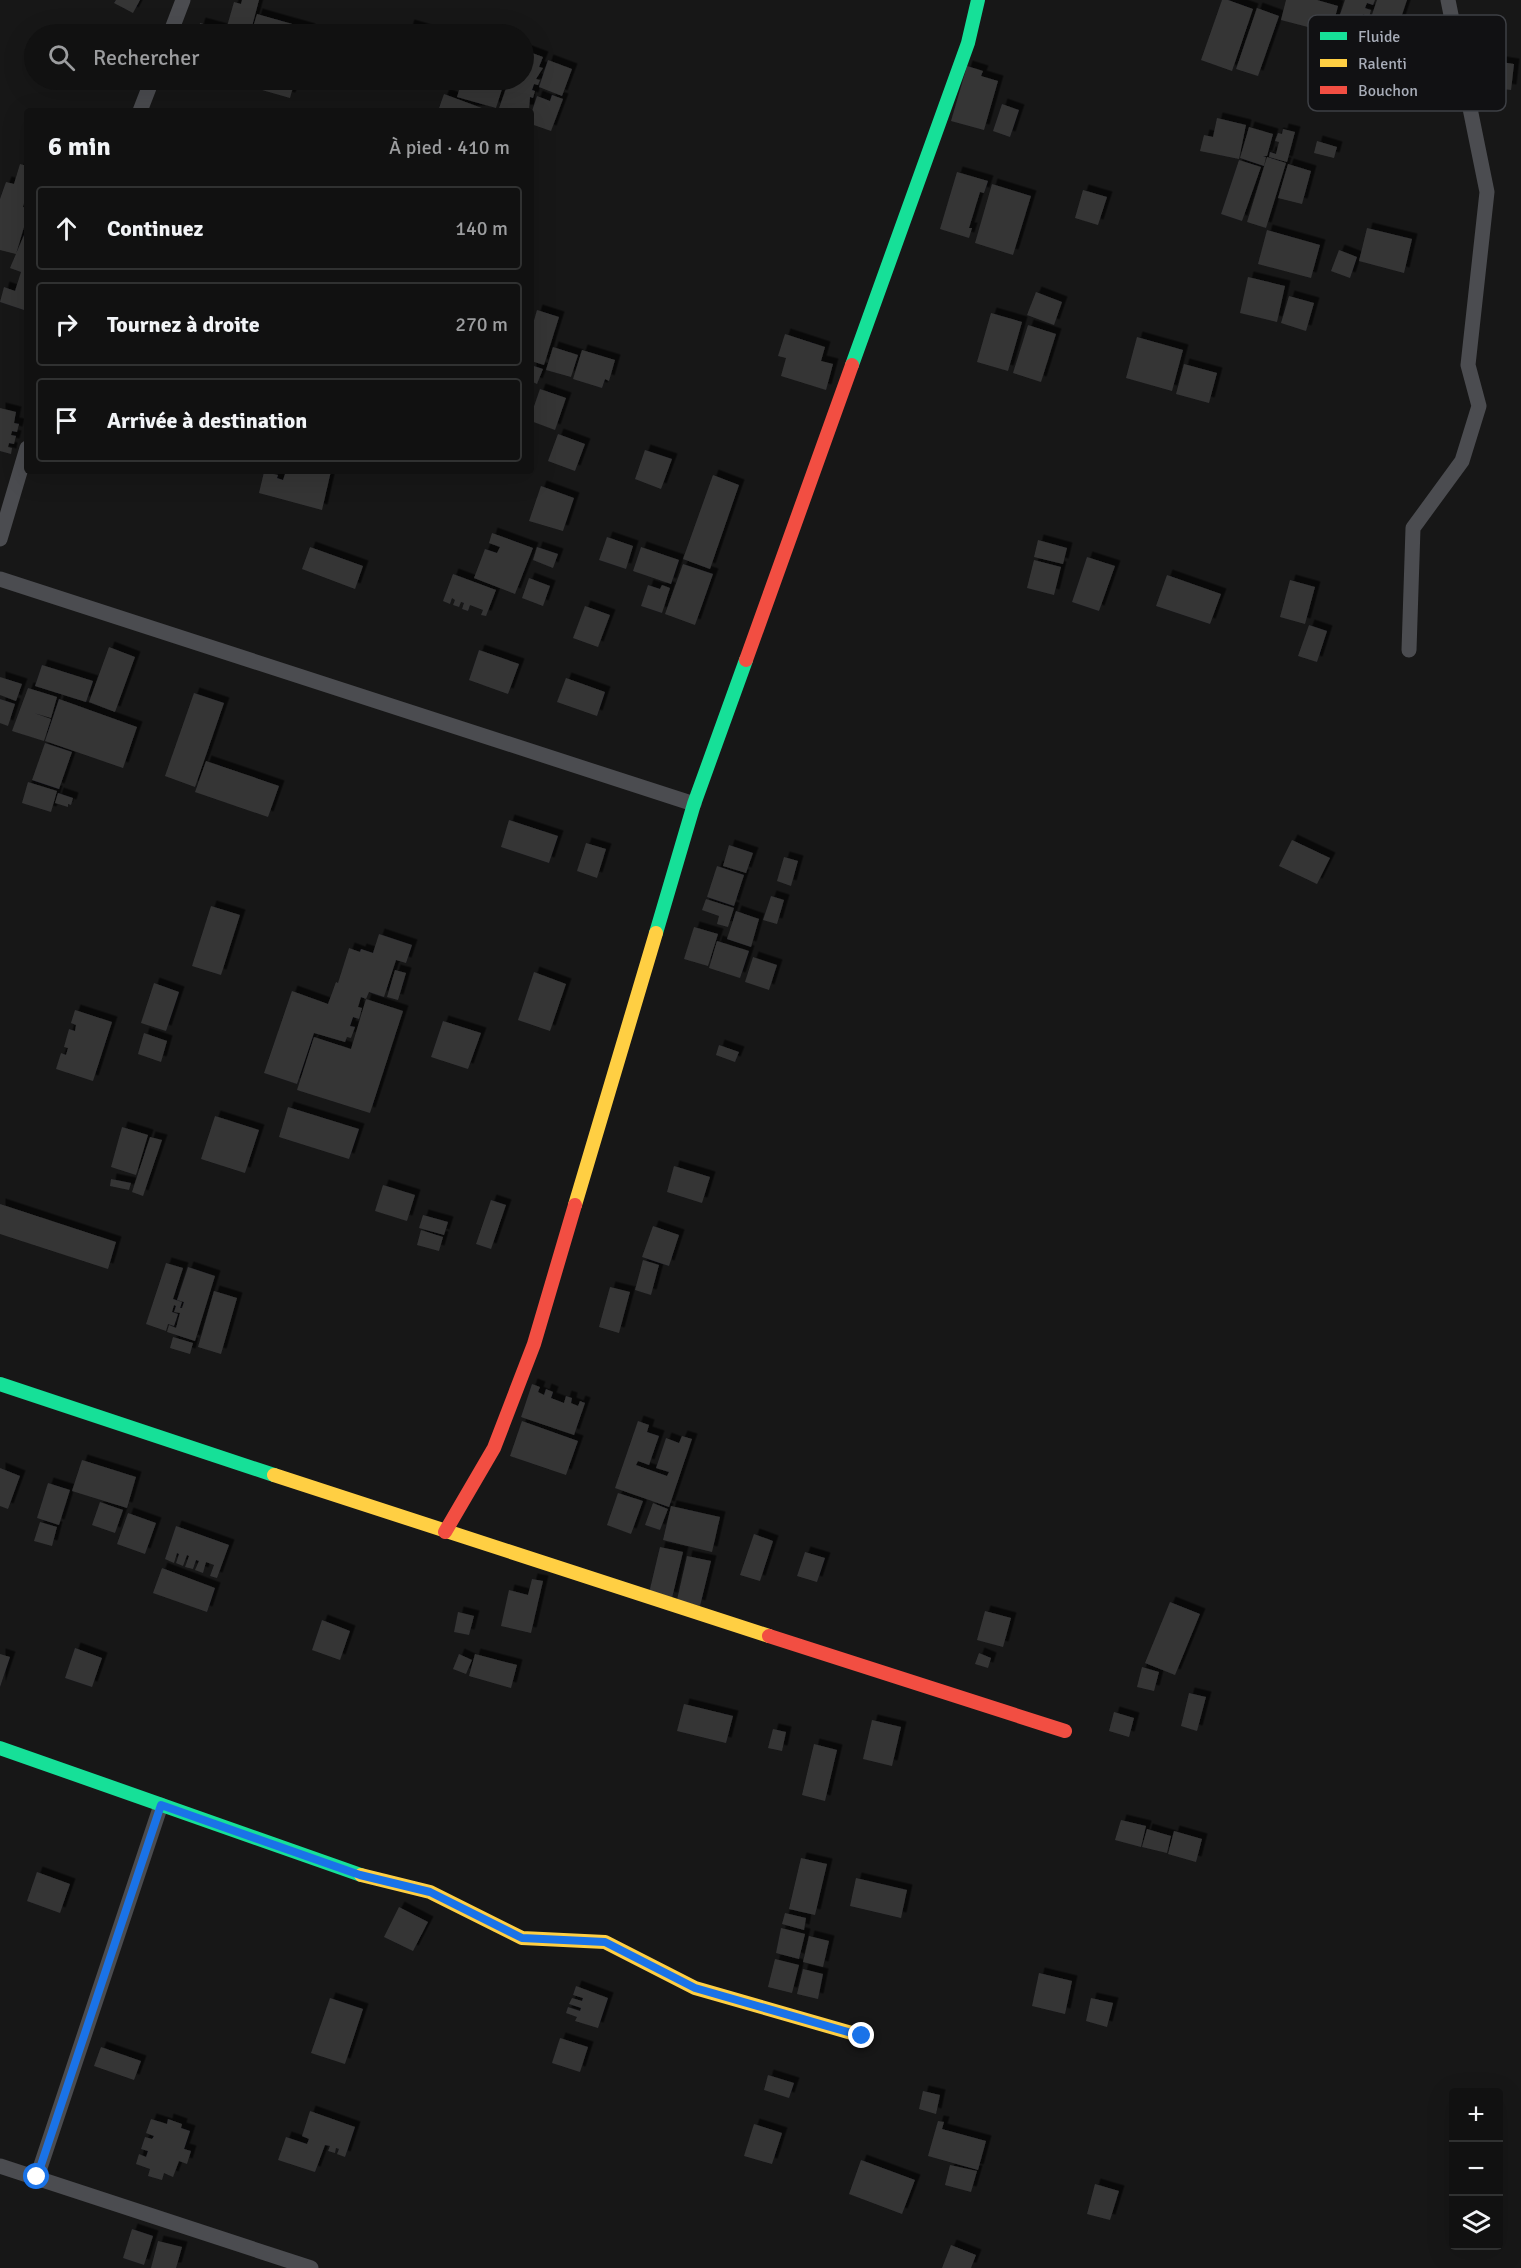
<!DOCTYPE html>
<html lang="fr">
<head>
<meta charset="utf-8">
<style>
	:root { --surface:#111; --page:#1e1f1f; --text:#f1f3f6; --muted:#9c9d9f; --line:#303131 }
	body { margin:0; font-family:Signika,sans-serif; background:var(--page); color:var(--text) }
	.controls { position:absolute; right:18px; bottom:18px; display:grid; overflow:hidden; border-radius:6px; box-shadow:0 6px 24px #0002 }
	.controls button { width:54px; height:54px; display:grid; place-items:center; padding:0; border:0; border-bottom:2px solid var(--line); background:var(--surface); color:var(--text); font:30px sans-serif }
	.stop { position:absolute; width:18px; height:18px; margin:-14px; border:4px solid #1a73e8; border-radius:50%; background:#fff }
	.stop.end { background:#1a73e8; border-color:#fff; box-shadow:0 2px 6px #0008 }
	.list { margin:0; padding:0; list-style:none }
	h2 { display:flex; justify-content:space-between; align-items:center; height:78px; margin:0; padding:0 24px; font-size:26px }
	h2 small { font-size:20px; font-weight:400; color:var(--muted) }
	.list li { display:grid; grid-template-columns:39px 1fr auto; gap:18px; align-items:center; box-sizing:border-box; height:84px; margin:0 12px 12px; padding:0 12px; border:2px solid var(--line); border-radius:6px }
	.list b { display:block; font-size:22px; white-space:nowrap }
	.list em { font-size:20px; font-style:normal; color:var(--muted) }
	.icon { flex:none; width:33px; height:33px; fill:none; stroke:currentColor; stroke-width:2; stroke-linecap:round; stroke-linejoin:round }
	.map { position:relative; flex:none; width:1521px; height:2268px; overflow:hidden }
	.search { position:absolute; background:var(--surface); box-shadow:0 6px 24px #0002; left:24px; top:24px; width:510px; height:66px; display:flex; align-items:center; gap:15px; box-sizing:border-box; padding:0 21px; border-radius:33px; color:var(--muted); font-size:22px }
	.panel { position:absolute; background:var(--surface); box-shadow:0 6px 24px #0002; left:24px; top:108px; width:510px; height:366px; border-radius:6px }
	.map>svg:first-child { display:block }
</style>
</head>
<body>
<div class="map">
<svg width="1521" height="2268" viewBox="0 0 1521 2268">
	<defs>
		<filter id="shadow"><feDropShadow dx="5.5" dy="-5.5" stdDeviation="0" flood-color="#0009"/></filter>
	</defs>
	<rect width="100%" height="100%" fill="#171717"/>
	<path fill="#353536" filter="url(#shadow)" d="M 116,0 L 140,0 L 133,13 L 114,3 Z
		M 242,0 L 259,0 L 250,34 L 197,34 L 200,23 L 226,30 L 234,2 L 241,4 Z
		M 1222,0 L 1228,0 L 1253,9 L 1232,71 L 1201,60 Z
		M 1286,0 L 1317,0 L 1338,6 L 1331,33 L 1281,20 Z
		M 1345,0 L 1375,0 L 1373,5 L 1367,3 L 1365,8 L 1371,10 L 1369,17 L 1363,14 L 1361,20 L 1367,22 L 1364,29 L 1359,27 L 1357,33 L 1362,35 L 1360,41 L 1334,32 Z
		M 1377,0 L 1407,0 L 1389,53 L 1362,44 Z
		M 1257,8 L 1279,16 L 1258,76 L 1236,69 Z
		M 257,14 L 310,29 L 309,34 L 251,34 Z
		M 409,25 L 440,34 L 406,34 Z
		M 524,50 L 543,57 L 539,67 L 543,68 L 536,79 L 540,80 L 538,85 L 534,84 L 532,90 L 535,91 L 533,98 L 530,97 L 529,110 L 498,111 L 509,80 L 524,80 Z
		M 1481,59 L 1514,64 L 1511,90 L 1478,86 Z
		M 548,60 L 572,69 L 562,96 L 539,87 Z
		M 967,66 L 983,71 L 981,76 L 998,81 L 984,130 L 951,121 Z
		M 232,80 L 263,80 L 260,90 L 231,82 Z
		M 265,80 L 295,80 L 290,98 L 262,90 Z
		M 462,80 L 469,80 L 502,89 L 496,108 L 457,97 Z
		M 444,94 L 490,111 L 438,111 Z
		M 552,95 L 563,99 L 551,131 L 531,124 L 531,114 L 537,96 L 550,101 Z
		M 1002,104 L 1019,110 L 1010,137 L 993,131 Z
		M 1217,118 L 1246,125 L 1239,159 L 1200,151 L 1204,135 L 1213,137 Z
		M 1249,127 L 1273,134 L 1267,156 L 1263,156 L 1266,157 L 1264,166 L 1240,158 Z
		M 1283,129 L 1295,132 L 1287,162 L 1269,157 L 1270,152 L 1276,154 L 1279,142 L 1275,141 L 1278,133 L 1282,134 Z
		M 1317,141 L 1337,147 L 1334,158 L 1314,153 Z
		M 1267,157 L 1286,163 L 1266,228 L 1247,222 Z
		M 1239,160 L 1261,167 L 1242,221 L 1221,214 Z
		M 20,164 L 27,166 L 27,203 L 24,203 L 23,207 L 27,208 L 27,217 L 16,254 L 0,250 L 0,199 L 6,182 L 14,184 Z
		M 1288,164 L 1311,171 L 1302,204 L 1278,198 Z
		M 957,172 L 988,181 L 984,193 L 980,192 L 969,228 L 972,228 L 969,238 L 940,229 Z
		M 992,184 L 1031,196 L 1013,255 L 975,243 Z
		M 1083,190 L 1107,197 L 1098,225 L 1075,218 Z
		M 27,228 L 27,311 L 0,302 L 4,287 L 15,291 L 21,272 L 10,268 Z
		M 1367,228 L 1412,239 L 1404,273 L 1359,261 Z
		M 1267,230 L 1320,245 L 1311,278 L 1258,264 Z
		M 1339,250 L 1357,257 L 1350,278 L 1331,271 Z
		M 1248,277 L 1285,286 L 1277,322 L 1240,313 Z
		M 1036,292 L 1062,302 L 1054,325 L 1027,315 Z
		M 1289,296 L 1314,303 L 1306,331 L 1281,323 Z
		M 537,310 L 559,317 L 544,365 L 531,361 L 531,331 Z
		M 991,313 L 1022,322 L 1008,371 L 977,362 Z
		M 1028,325 L 1056,334 L 1041,382 L 1013,373 Z
		M 785,334 L 825,347 L 821,361 L 833,364 L 826,390 L 781,376 L 786,358 L 778,356 Z
		M 1137,337 L 1183,350 L 1172,391 L 1126,378 Z
		M 553,347 L 578,355 L 571,377 L 546,370 Z
		M 582,350 L 615,360 L 609,381 L 605,379 L 602,388 L 573,379 Z
		M 1184,364 L 1217,373 L 1209,403 L 1176,394 Z
		M 531,365 L 543,369 L 537,384 L 531,381 Z
		M 540,389 L 566,398 L 555,430 L 531,421 L 531,415 Z
		M 0,408 L 16,412 L 14,423 L 19,424 L 17,432 L 12,431 L 11,435 L 16,436 L 14,444 L 9,443 L 8,447 L 12,448 L 11,454 L 0,451 Z
		M 558,434 L 585,444 L 575,471 L 548,461 Z
		M 645,450 L 672,459 L 661,489 L 635,479 Z
		M 286,471 L 331,471 L 322,510 L 259,493 L 264,472 L 278,475 L 277,478 L 283,480 Z
		M 713,475 L 739,485 L 710,569 L 683,559 Z
		M 541,486 L 574,498 L 563,531 L 529,521 Z
		M 492,533 L 533,548 L 515,594 L 474,578 L 485,549 L 497,553 L 500,547 L 489,543 Z
		M 607,537 L 633,546 L 626,569 L 599,560 Z
		M 1038,540 L 1067,548 L 1063,564 L 1034,557 Z
		M 310,547 L 363,566 L 355,589 L 302,569 Z
		M 537,547 L 558,554 L 553,568 L 533,560 Z
		M 641,547 L 679,560 L 671,584 L 633,571 Z
		M 1087,557 L 1115,566 L 1099,611 L 1072,602 Z
		M 1034,560 L 1061,567 L 1054,595 L 1027,588 Z
		M 683,564 L 713,574 L 695,625 L 665,614 Z
		M 453,574 L 496,590 L 486,616 L 481,615 L 483,610 L 470,605 L 468,611 L 462,609 L 464,603 L 461,602 L 459,607 L 453,605 L 455,600 L 452,598 L 450,604 L 443,601 Z
		M 1167,575 L 1221,594 L 1210,624 L 1156,606 Z
		M 529,578 L 550,586 L 543,606 L 522,598 Z
		M 1290,580 L 1315,587 L 1305,624 L 1280,617 Z
		M 648,585 L 660,589 L 662,585 L 670,588 L 662,613 L 641,606 Z
		M 585,606 L 610,615 L 598,647 L 573,638 Z
		M 1309,625 L 1327,631 L 1317,662 L 1298,656 Z
		M 109,647 L 135,657 L 115,712 L 89,702 Z
		M 479,650 L 519,664 L 508,694 L 469,680 Z
		M 42,665 L 93,681 L 86,702 L 35,686 Z
		M 0,677 L 22,684 L 16,701 L 0,695 Z
		M 566,678 L 605,692 L 597,716 L 557,702 Z
		M 28,688 L 57,697 L 51,718 L 34,713 L 51,719 L 44,741 L 12,731 Z
		M 194,693 L 224,703 L 195,787 L 165,776 Z
		M 0,699 L 15,704 L 8,726 L 0,723 Z
		M 59,699 L 137,727 L 123,768 L 45,741 Z
		M 45,743 L 72,752 L 59,789 L 32,780 Z
		M 206,761 L 279,786 L 268,817 L 195,792 Z
		M 28,782 L 57,791 L 51,812 L 22,803 Z
		M 58,793 L 73,798 L 71,805 L 68,804 L 68,807 L 55,803 Z
		M 509,820 L 558,836 L 549,863 L 501,847 Z
		M 1292,840 L 1330,858 L 1317,884 L 1279,866 Z
		M 586,843 L 606,849 L 597,878 L 577,871 Z
		M 729,845 L 753,853 L 746,873 L 723,866 Z
		M 784,857 L 798,861 L 791,886 L 777,881 Z
		M 717,866 L 744,875 L 734,906 L 707,897 Z
		M 771,896 L 784,900 L 777,924 L 763,920 Z
		M 706,899 L 734,908 L 728,927 L 717,924 L 719,916 L 702,910 Z
		M 211,906 L 240,915 L 221,975 L 192,966 Z
		M 736,911 L 759,919 L 751,947 L 727,939 Z
		M 694,927 L 718,934 L 708,966 L 684,959 Z
		M 379,934 L 412,945 L 406,963 L 396,960 L 384,997 L 369,992 L 366,999 L 361,997 L 358,1007 L 362,1008 L 359,1019 L 353,1017 L 350,1026 L 355,1027 L 351,1038 L 347,1037 L 345,1042 L 314,1033 L 297,1084 L 264,1073 L 292,991 L 328,1004 L 336,982 L 338,983 L 349,948 L 360,952 L 361,949 L 373,953 Z
		M 717,941 L 749,951 L 740,978 L 709,968 Z
		M 753,957 L 777,965 L 769,990 L 745,982 Z
		M 395,970 L 406,973 L 398,1000 L 387,997 Z
		M 534,972 L 566,984 L 550,1031 L 518,1020 Z
		M 154,983 L 179,992 L 166,1031 L 141,1023 Z
		M 366,999 L 403,1011 L 370,1113 L 297,1090 L 314,1037 L 351,1049 Z
		M 75,1010 L 112,1022 L 93,1081 L 56,1069 L 61,1053 L 66,1055 L 68,1048 L 64,1047 L 69,1029 L 75,1031 L 76,1025 L 71,1023 Z
		M 443,1021 L 481,1033 L 468,1069 L 431,1057 Z
		M 144,1033 L 167,1041 L 161,1062 L 138,1054 Z
		M 719,1045 L 739,1052 L 735,1062 L 716,1055 Z
		M 288,1107 L 359,1129 L 349,1159 L 279,1137 Z
		M 215,1116 L 259,1130 L 245,1173 L 201,1159 Z
		M 122,1127 L 148,1135 L 136,1175 L 111,1167 Z
		M 150,1137 L 162,1140 L 143,1196 L 132,1192 Z
		M 674,1166 L 710,1177 L 702,1203 L 667,1192 Z
		M 111,1179 L 131,1183 L 129,1190 L 110,1186 Z
		M 383,1185 L 415,1195 L 407,1221 L 375,1211 Z
		M 491,1200 L 506,1205 L 491,1249 L 476,1244 Z
		M 0,1204 L 116,1242 L 108,1269 L 0,1234 Z
		M 423,1215 L 448,1222 L 444,1235 L 419,1228 Z
		M 653,1226 L 679,1235 L 669,1266 L 642,1257 Z
		M 421,1230 L 443,1237 L 439,1251 L 417,1245 Z
		M 643,1260 L 659,1265 L 651,1295 L 635,1290 Z
		M 166,1263 L 183,1268 L 173,1299 L 182,1302 L 180,1308 L 182,1308 L 184,1302 L 177,1300 L 188,1267 L 215,1276 L 195,1341 L 167,1332 L 169,1325 L 176,1328 L 180,1313 L 174,1312 L 176,1306 L 174,1305 L 172,1312 L 178,1314 L 174,1326 L 168,1324 L 166,1331 L 146,1324 Z
		M 610,1287 L 630,1292 L 619,1333 L 599,1327 Z
		M 214,1291 L 237,1298 L 221,1354 L 198,1347 Z
		M 173,1337 L 193,1343 L 190,1354 L 170,1348 Z
		M 532,1384 L 540,1387 L 538,1392 L 544,1395 L 546,1389 L 553,1392 L 551,1398 L 564,1403 L 566,1396 L 572,1398 L 571,1403 L 578,1406 L 580,1401 L 585,1403 L 574,1435 L 521,1417 Z
		M 522,1421 L 578,1441 L 566,1475 L 510,1456 Z
		M 638,1421 L 649,1425 L 647,1432 L 659,1436 L 649,1465 L 638,1461 L 636,1465 L 667,1476 L 669,1472 L 656,1468 L 666,1438 L 679,1443 L 682,1436 L 692,1439 L 669,1507 L 615,1488 Z
		M 82,1460 L 136,1477 L 127,1508 L 72,1491 Z
		M 0,1468 L 20,1476 L 8,1509 L 0,1506 Z
		M 48,1483 L 70,1490 L 59,1525 L 37,1518 Z
		M 618,1493 L 643,1501 L 631,1534 L 607,1525 Z
		M 100,1502 L 123,1510 L 115,1533 L 92,1525 Z
		M 653,1503 L 668,1509 L 660,1530 L 645,1525 Z
		M 671,1506 L 720,1517 L 712,1552 L 663,1540 Z
		M 128,1513 L 156,1523 L 145,1554 L 117,1544 Z
		M 40,1522 L 57,1527 L 52,1546 L 34,1541 Z
		M 176,1526 L 229,1545 L 217,1578 L 210,1576 L 214,1565 L 206,1562 L 203,1573 L 195,1570 L 199,1561 L 196,1560 L 193,1569 L 185,1567 L 189,1556 L 187,1555 L 183,1566 L 176,1563 L 179,1554 L 177,1553 L 174,1563 L 165,1559 Z
		M 754,1534 L 773,1541 L 760,1581 L 740,1575 Z
		M 660,1547 L 683,1552 L 672,1598 L 649,1593 Z
		M 805,1552 L 825,1558 L 817,1582 L 797,1576 Z
		M 687,1556 L 711,1561 L 700,1606 L 677,1600 Z
		M 162,1568 L 215,1588 L 207,1612 L 153,1593 Z
		M 532,1579 L 543,1581 L 531,1633 L 501,1626 L 509,1590 L 528,1595 Z
		M 1170,1602 L 1200,1614 L 1175,1675 L 1145,1663 Z
		M 985,1611 L 1011,1618 L 1003,1647 L 977,1640 Z
		M 458,1612 L 474,1616 L 469,1635 L 454,1632 Z
		M 322,1620 L 350,1631 L 340,1660 L 312,1650 Z
		M 75,1648 L 102,1658 L 92,1687 L 65,1678 Z
		M 979,1653 L 991,1658 L 988,1668 L 975,1664 Z
		M 0,1654 L 10,1657 L 0,1687 Z
		M 459,1654 L 472,1660 L 466,1674 L 453,1669 Z
		M 475,1654 L 517,1665 L 511,1688 L 469,1676 Z
		M 1142,1667 L 1159,1672 L 1154,1691 L 1137,1687 Z
		M 1189,1693 L 1206,1697 L 1197,1731 L 1181,1726 Z
		M 684,1704 L 733,1716 L 726,1743 L 677,1731 Z
		M 1114,1712 L 1134,1718 L 1129,1737 L 1109,1731 Z
		M 872,1720 L 901,1727 L 892,1766 L 863,1759 Z
		M 773,1729 L 786,1732 L 782,1751 L 768,1748 Z
		M 814,1744 L 837,1750 L 825,1801 L 802,1795 Z
		M 1121,1820 L 1146,1826 L 1141,1847 L 1115,1840 Z
		M 1147,1829 L 1171,1836 L 1167,1853 L 1142,1847 Z
		M 1174,1831 L 1202,1839 L 1196,1862 L 1168,1854 Z
		M 801,1858 L 827,1864 L 815,1915 L 789,1909 Z
		M 37,1872 L 70,1884 L 60,1913 L 27,1901 Z
		M 856,1878 L 907,1890 L 901,1918 L 850,1906 Z
		M 399,1907 L 428,1922 L 413,1951 L 384,1937 Z
		M 785,1913 L 806,1918 L 804,1930 L 782,1924 Z
		M 781,1928 L 805,1934 L 799,1959 L 776,1953 Z
		M 809,1936 L 829,1941 L 823,1967 L 803,1962 Z
		M 775,1959 L 799,1965 L 792,1993 L 768,1987 Z
		M 803,1969 L 823,1974 L 818,1999 L 797,1994 Z
		M 1039,1973 L 1072,1981 L 1065,2014 L 1032,2006 Z
		M 576,1986 L 608,1998 L 598,2028 L 575,2021 L 577,2017 L 566,2013 L 568,2007 L 580,2011 L 581,2008 L 569,2004 L 572,1998 L 582,2001 L 583,1998 L 573,1995 Z
		M 330,1998 L 363,2009 L 345,2064 L 311,2053 Z
		M 1091,1998 L 1113,2003 L 1107,2027 L 1086,2021 Z
		M 560,2038 L 588,2047 L 580,2072 L 552,2063 Z
		M 101,2047 L 141,2061 L 134,2080 L 94,2066 Z
		M 768,2075 L 794,2083 L 789,2098 L 764,2090 Z
		M 923,2091 L 940,2095 L 936,2114 L 919,2109 Z
		M 310,2111 L 355,2127 L 345,2157 L 337,2154 L 339,2149 L 336,2148 L 335,2153 L 328,2151 L 330,2146 L 325,2145 L 315,2172 L 278,2160 L 286,2137 L 307,2144 L 309,2139 L 302,2136 Z
		M 151,2119 L 167,2124 L 168,2119 L 182,2124 L 181,2128 L 190,2131 L 184,2149 L 191,2151 L 187,2164 L 179,2161 L 173,2177 L 164,2173 L 162,2180 L 148,2176 L 150,2169 L 136,2164 L 139,2154 L 146,2157 L 148,2151 L 141,2149 L 145,2137 L 152,2139 L 154,2136 L 146,2133 Z
		M 938,2121 L 944,2122 L 942,2129 L 986,2141 L 978,2170 L 928,2156 Z
		M 754,2124 L 782,2133 L 772,2164 L 744,2156 Z
		M 861,2160 L 915,2180 L 902,2214 L 849,2194 Z
		M 950,2165 L 977,2171 L 971,2192 L 945,2185 Z
		M 1095,2184 L 1119,2191 L 1110,2220 L 1087,2214 Z
		M 132,2229 L 153,2236 L 144,2265 L 123,2258 Z
		M 158,2241 L 182,2247 L 176,2268 L 151,2268 Z
		M 951,2245 L 976,2255 L 971,2268 L 942,2268 Z"/>
	<g fill="none" stroke-linecap="round" stroke-linejoin="round">
		<path stroke="#4b4c50" stroke-width="15" d="M 170,34 L 183,0
			M 140,111 L 152,80
			M 0,539 L 27,448
			M 0,579 L 694,804
			M 1409,650 L 1413,528 L 1462,461 L 1479,406 L 1468,365 L 1487,192 L 1448,0
			M 0,2166 L 311,2268
			M 37,2177 L 161,1805"/>
		<path stroke="#16e098" stroke-width="14" d="M 852,365 L 968,43 L 978,0
			M 656,933 L 694,804 L 746,660
			M 0,1384 L 274,1475
			M 0,1748 L 361,1875"/>
		<path stroke="#ffcf43" stroke-width="14" d="M 575,1205 L 656,933
			M 274,1475 L 769,1636
			M 361,1875 L 430,1892 L 522,1938 L 605,1942 L 695,1988 L 862,2036"/>
		<path stroke="#f24e42" stroke-width="14" d="M 746,660 L 852,365
			M 445,1532 L 494,1448 L 534,1344 L 575,1205
			M 769,1636 L 1065,1731"/>
	</g>
	<g fill="none" stroke-linecap="round" stroke-linejoin="round">
		<path stroke="#1a73e8" stroke-width="8" d="M 37,2177 L 161,1805 L 360,1875 L 430,1892 L 522,1938 L 605,1942 L 695,1988 L 862,2036"/>
	</g>
	<rect x="1308" y="15" width="198" height="96" rx="9" fill="#111113" stroke="#3e4045" stroke-width="1.5"/>
	<rect x="1320" y="32" width="27" height="8" fill="#16e098"/>
	<rect x="1320" y="59" width="27" height="8" fill="#ffcf43"/>
	<rect x="1320" y="86" width="27" height="8" fill="#f24e42"/>
	<g font-size="16" fill="#a8adb8">
		<text x="1358" y="42">Fluide</text>
		<text x="1358" y="69">Ralenti</text>
		<text x="1358" y="96">Bouchon</text>
	</g>
</svg>
<div class="controls">
<button>+</button>
<button>−</button>
<button><svg class="icon" aria-label="layers" viewBox="0 0 24 24"><path d="M12 4l9 5-9 5-9-5zM3 14l9 5 9-5"/></svg></button>
</div>
<div class="stop" style="left:37px;top:2177px"></div>
<div class="stop end" style="left:862px;top:2036px"></div>
<div class="search"><svg class="icon" aria-label="search" viewBox="0 0 24 24"><circle cx="10" cy="10" r="6"/><path d="M15 15l6 6"/></svg>Rechercher</div>
<section class="panel">
<h2>6 min<small>À pied · 410 m</small></h2>
<ul class="list">
<li><svg class="icon" aria-label="ahead" viewBox="0 0 24 24"><path d="M12 20V5M6 11l6-6 6 6"/></svg><div><b>Continuez</b></div><em>140 m</em></li>
<li><svg class="icon" aria-label="right" viewBox="0 0 24 24"><path d="M7 20v-9h11M14 6l5 5-5 5"/></svg><div><b>Tournez à droite</b></div><em>270 m</em></li>
<li><svg class="icon" aria-label="arrive" viewBox="0 0 24 24"><path d="M6 21V4h12l-3 4 3 4H6"/></svg><div><b>Arrivée à destination</b></div></li>
</ul>
</section>
</div>
</body>
</html>
